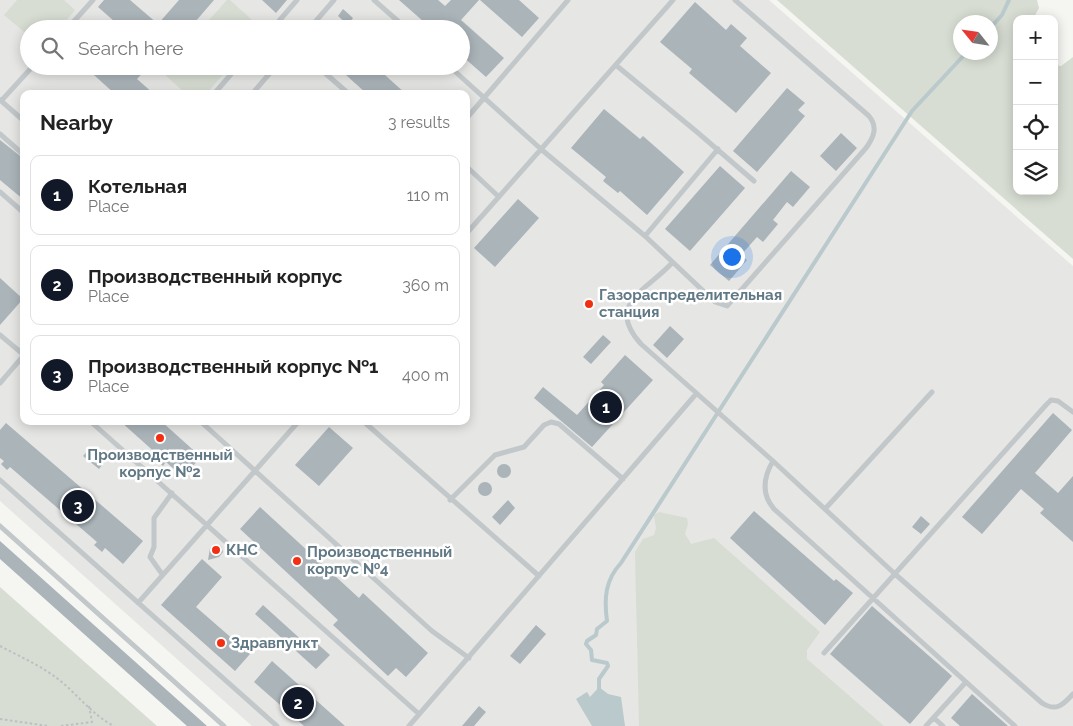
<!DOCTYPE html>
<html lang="en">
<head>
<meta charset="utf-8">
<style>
	:root { --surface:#fff; --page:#f2f2f2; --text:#222; --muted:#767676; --line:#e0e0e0; --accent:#111827 }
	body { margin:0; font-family:Raleway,sans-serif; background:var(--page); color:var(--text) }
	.controls { position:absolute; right:15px; top:15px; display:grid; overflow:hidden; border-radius:10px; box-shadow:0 2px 12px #0003 }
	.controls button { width:45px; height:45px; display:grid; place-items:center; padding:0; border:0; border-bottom:1px solid var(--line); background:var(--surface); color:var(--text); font:25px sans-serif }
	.compass { position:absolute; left:953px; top:15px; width:45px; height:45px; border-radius:50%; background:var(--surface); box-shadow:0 2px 12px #0003; rotate:300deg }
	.you { position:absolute; left:731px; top:256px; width:18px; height:18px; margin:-12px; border:4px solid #fff; border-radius:50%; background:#1a73e8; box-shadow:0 0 0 8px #1a73e833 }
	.badge { display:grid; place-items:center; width:32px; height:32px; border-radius:50%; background:var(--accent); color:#fff; font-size:16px; font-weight:700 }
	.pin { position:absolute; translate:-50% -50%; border:2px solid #fff; box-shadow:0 1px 5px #0006 }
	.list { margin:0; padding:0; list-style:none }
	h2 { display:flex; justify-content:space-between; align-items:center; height:65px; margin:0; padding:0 20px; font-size:21px }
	h2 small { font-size:16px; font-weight:400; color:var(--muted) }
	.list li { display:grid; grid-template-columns:32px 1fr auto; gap:15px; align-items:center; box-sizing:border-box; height:80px; margin:0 10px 10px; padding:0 10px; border:1px solid var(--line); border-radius:10px }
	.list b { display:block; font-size:19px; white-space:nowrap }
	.list p { margin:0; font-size:16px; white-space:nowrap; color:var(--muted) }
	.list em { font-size:16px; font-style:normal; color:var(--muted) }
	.icon { flex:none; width:28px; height:28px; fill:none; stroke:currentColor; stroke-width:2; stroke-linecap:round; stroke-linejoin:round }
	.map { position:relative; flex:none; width:1073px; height:726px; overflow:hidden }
	.search { position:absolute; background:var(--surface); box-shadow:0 2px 12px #0003; left:20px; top:20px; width:450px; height:55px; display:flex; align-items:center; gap:12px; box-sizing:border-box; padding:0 18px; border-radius:28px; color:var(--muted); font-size:19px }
	.panel { position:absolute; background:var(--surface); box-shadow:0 2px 12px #0003; left:20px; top:90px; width:450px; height:335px; border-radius:10px }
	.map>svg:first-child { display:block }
</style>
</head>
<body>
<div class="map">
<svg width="1073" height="726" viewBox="0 0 1073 726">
	<rect width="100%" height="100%" fill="#f5f5f1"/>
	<path fill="#e6e6e4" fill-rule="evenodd" d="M 0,0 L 769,0 L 1073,266 L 1073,726 L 252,726 L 0,501 ZM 29,29 L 461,29 L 461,66 L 29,66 ZM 24,94 L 466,94 L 466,421 L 24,421 Z"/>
	<path fill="#d7ddd2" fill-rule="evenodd" d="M 17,0 L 64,0 L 75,10 L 59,29 L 29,29 L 29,36 L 4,15 Z
		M 227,0 L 230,0 L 262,29 L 201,29 Z
		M 777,0 L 1037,0 L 1039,8 L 1033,19 L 1017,19 L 1017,191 L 1054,191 L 1054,65 L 1061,66 L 1073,57 L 1073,259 ZM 960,22 L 990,22 L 990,52 L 960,52 Z
		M 167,66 L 223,66 L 227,70 L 206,94 L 186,94 L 162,72 Z
		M 659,512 L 687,518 L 688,524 L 685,534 L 691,544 L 714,538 L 820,632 L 807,650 L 807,659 L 884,726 L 639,726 L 635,552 L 643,539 L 654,535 L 656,528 L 654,515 Z
		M 0,587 L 157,726 L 0,726 Z"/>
	<path fill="#b9c9cc" d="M 599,687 L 608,694 L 621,697 L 625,726 L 592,726 L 576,699 L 587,692 L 590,697 Z"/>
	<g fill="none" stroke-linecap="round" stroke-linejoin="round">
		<path stroke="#b9c9cc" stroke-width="4" d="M 990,28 L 1002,15 L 1009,0
			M 599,692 L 599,679 L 608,666 L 607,663 L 592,660 L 591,650 L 586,644 L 587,641 L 596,635 L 597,629 L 607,621 C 604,599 605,580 621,563 L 912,111 L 967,52"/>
	</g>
	<path fill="#aab4b9" d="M 104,0 L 130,0 L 158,24 L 179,0 L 214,0 L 189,29 L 123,29 L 98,7 Z
		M 262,0 L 287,0 L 276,13 Z
		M 399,0 L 438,0 L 445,6 L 451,0 L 479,0 L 461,20 L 504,58 L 486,77 L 461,55 L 461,29 L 432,29 Z
		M 480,0 L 519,0 L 539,18 L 522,37 Z
		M 695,2 L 726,30 L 731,24 L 747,38 L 740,46 L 771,73 L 736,113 L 689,73 L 692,69 L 660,42 Z
		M 343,9 L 353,18 L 348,25 L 338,16 Z
		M 84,66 L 149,66 L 137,79 L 154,94 L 115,94 Z
		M 336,66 L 375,66 L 406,94 L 367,94 Z
		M 787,88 L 805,103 L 798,110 L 805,116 L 757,172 L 733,151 Z
		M 604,109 L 640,139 L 643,136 L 684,172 L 647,215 L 620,191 L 618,193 L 603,181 L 606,177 L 571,148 Z
		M 841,133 L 857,148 L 836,171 L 820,156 Z
		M 0,140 L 24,159 L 24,200 L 0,180 Z
		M 720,166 L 745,188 L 690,251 L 665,229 Z
		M 791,171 L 810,187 L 793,207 L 787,202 L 773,220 L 778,224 L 763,242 L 757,237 L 741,255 L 747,260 L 729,281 L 710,265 Z
		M 518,199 L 539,218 L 495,267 L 474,248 Z
		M 0,278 L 23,299 L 0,325 Z
		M 670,326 L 684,339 L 667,358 L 653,345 Z
		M 603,335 L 611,342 L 591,364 L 583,357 Z
		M 625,355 L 653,380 L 592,447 L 534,398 L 543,387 L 577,415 L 604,385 L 601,382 Z
		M 1053,413 L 1072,430 L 1035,473 L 1058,493 L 1073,476 L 1073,542 L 1040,513 L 1044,509 L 1021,489 L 982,534 L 962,517 Z
		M 120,421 L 161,421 L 201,457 L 183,477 L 166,462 L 163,466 L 155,459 L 159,456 Z
		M 6,423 L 143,541 L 123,564 L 105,548 L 102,552 L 94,545 L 97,542 L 10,467 L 7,470 L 1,464 L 4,461 L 0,458 L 0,430 Z
		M 329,427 L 353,448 L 319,486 L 295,465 Z
		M 91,447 L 106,460 L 99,469 L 83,456 Z
		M497 471a7 7 0 1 1 14 0a7 7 0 1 1-14 0Z
		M478 489a7 7 0 1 1 14 0a7 7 0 1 1-14 0Z
		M 508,500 L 515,508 L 500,525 L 492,517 Z
		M 260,507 L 359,598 L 363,593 L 428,653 L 406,677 L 396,668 L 388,676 L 333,625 L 338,620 L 240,529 Z
		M 754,511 L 834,581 L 836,579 L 853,593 L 825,625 L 730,538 Z
		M 921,516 L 930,524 L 921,534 L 912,527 Z
		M 0,541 L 207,726 L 187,726 L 0,559 Z
		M 215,544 L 221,546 L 223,552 L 219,557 L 208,560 L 210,548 Z
		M 202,559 L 222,577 L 196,607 L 250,654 L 235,671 L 161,605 Z
		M 263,605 L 306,644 L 311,638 L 330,655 L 316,669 L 255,614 Z
		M 872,606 L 952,676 L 910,724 L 830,654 Z
		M 536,625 L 546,634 L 520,664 L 510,656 Z
		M 272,661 L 345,726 L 304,726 L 254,682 Z
		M 972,694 L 1008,726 L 960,726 L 951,718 Z
		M 479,706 L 486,712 L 474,726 L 462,726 Z"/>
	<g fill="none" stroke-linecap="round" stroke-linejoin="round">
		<path stroke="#bdc0c2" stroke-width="2" stroke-dasharray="2.5 2.5" stroke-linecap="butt" d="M 0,646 C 17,655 35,663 51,674 C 74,689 90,714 114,726
			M 0,719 L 48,726
			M 61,726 L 92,722 L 89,706"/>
		<path stroke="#c2c7ca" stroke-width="5" d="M 374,0 L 407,29
			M 67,29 L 93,0
			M 272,29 L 297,0
			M 309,29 L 334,0
			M 317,66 L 349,94
			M 449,66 L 542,150 L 645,236 L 715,302 L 727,306 L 866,148 C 874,137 878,127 869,116 L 735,0
			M 617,66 L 697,132 L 754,181
			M 214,94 L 238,66
			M 252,94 L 276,66
			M 0,100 L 24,121
			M 1,101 L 33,66
			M 466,119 L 568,0
			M 0,134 L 24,155
			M 466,166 L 499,197
			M 0,192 L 24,213
			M 466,234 L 673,0
			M 645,236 L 718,149
			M 672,263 C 646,291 605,304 641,344 L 773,461 L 895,574 L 1042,703 C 1056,712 1063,705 1073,694
			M 0,335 L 24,355
			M 0,383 L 24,355
			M 90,421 L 419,714
			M 200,421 L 432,631 L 469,658
			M 363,421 L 539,576
			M 773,461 C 763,478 761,494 774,509 L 1015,726
			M 0,480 L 277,726
			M 450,500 L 495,455 L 524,447 L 544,425 L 551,422 L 559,424 L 623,479
			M 825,509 L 932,392
			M 0,526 L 224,726
			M 162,574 L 150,557 L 154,547 L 154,518 L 172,493
			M 138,603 L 299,421
			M 824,653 L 1046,405 L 1051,400 L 1058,401 L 1073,412
			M 934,718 L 943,726
			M 409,726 L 696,394
			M 926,726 L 966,682"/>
	</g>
	<g fill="#f32f13" stroke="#fff" stroke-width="2">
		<circle cx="589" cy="304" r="5"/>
		<circle cx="160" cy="438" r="5"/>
		<circle cx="216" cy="550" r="5"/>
		<circle cx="297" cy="561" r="5"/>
		<circle cx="221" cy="643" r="5"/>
	</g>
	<g text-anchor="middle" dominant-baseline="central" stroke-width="5" stroke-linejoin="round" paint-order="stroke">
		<g font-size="15" font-weight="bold" fill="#617985" stroke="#fff" text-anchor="start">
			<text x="599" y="295">Газораспределительная<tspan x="599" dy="17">станция</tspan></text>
			<text x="160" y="455" text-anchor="middle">Производственный<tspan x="160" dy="17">корпус №2</tspan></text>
			<text x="226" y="550">КНС</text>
			<text x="307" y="552">Производственный<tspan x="307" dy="17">корпус №4</tspan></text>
			<text x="231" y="643">Здравпункт</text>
		</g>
	</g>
</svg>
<div class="controls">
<button>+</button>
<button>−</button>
<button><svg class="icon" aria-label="locate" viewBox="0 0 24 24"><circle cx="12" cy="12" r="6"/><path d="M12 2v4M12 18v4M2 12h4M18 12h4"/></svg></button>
<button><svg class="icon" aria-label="layers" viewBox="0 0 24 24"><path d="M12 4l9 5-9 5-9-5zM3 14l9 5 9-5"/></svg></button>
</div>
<svg class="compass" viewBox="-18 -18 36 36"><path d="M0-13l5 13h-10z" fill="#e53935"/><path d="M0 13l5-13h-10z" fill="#767676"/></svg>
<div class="you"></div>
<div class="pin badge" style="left:606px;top:407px">1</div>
<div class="pin badge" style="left:298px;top:703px">2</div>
<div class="pin badge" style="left:78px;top:506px">3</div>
<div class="search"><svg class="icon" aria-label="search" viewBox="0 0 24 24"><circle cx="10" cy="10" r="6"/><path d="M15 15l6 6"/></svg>Search here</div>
<section class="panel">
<h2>Nearby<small>3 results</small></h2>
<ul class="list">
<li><span class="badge">1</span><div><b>Котельная</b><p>Place</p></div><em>110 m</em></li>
<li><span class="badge">2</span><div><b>Производственный корпус</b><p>Place</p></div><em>360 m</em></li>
<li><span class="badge">3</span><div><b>Производственный корпус №1</b><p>Place</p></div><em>400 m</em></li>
</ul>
</section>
</div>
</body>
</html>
